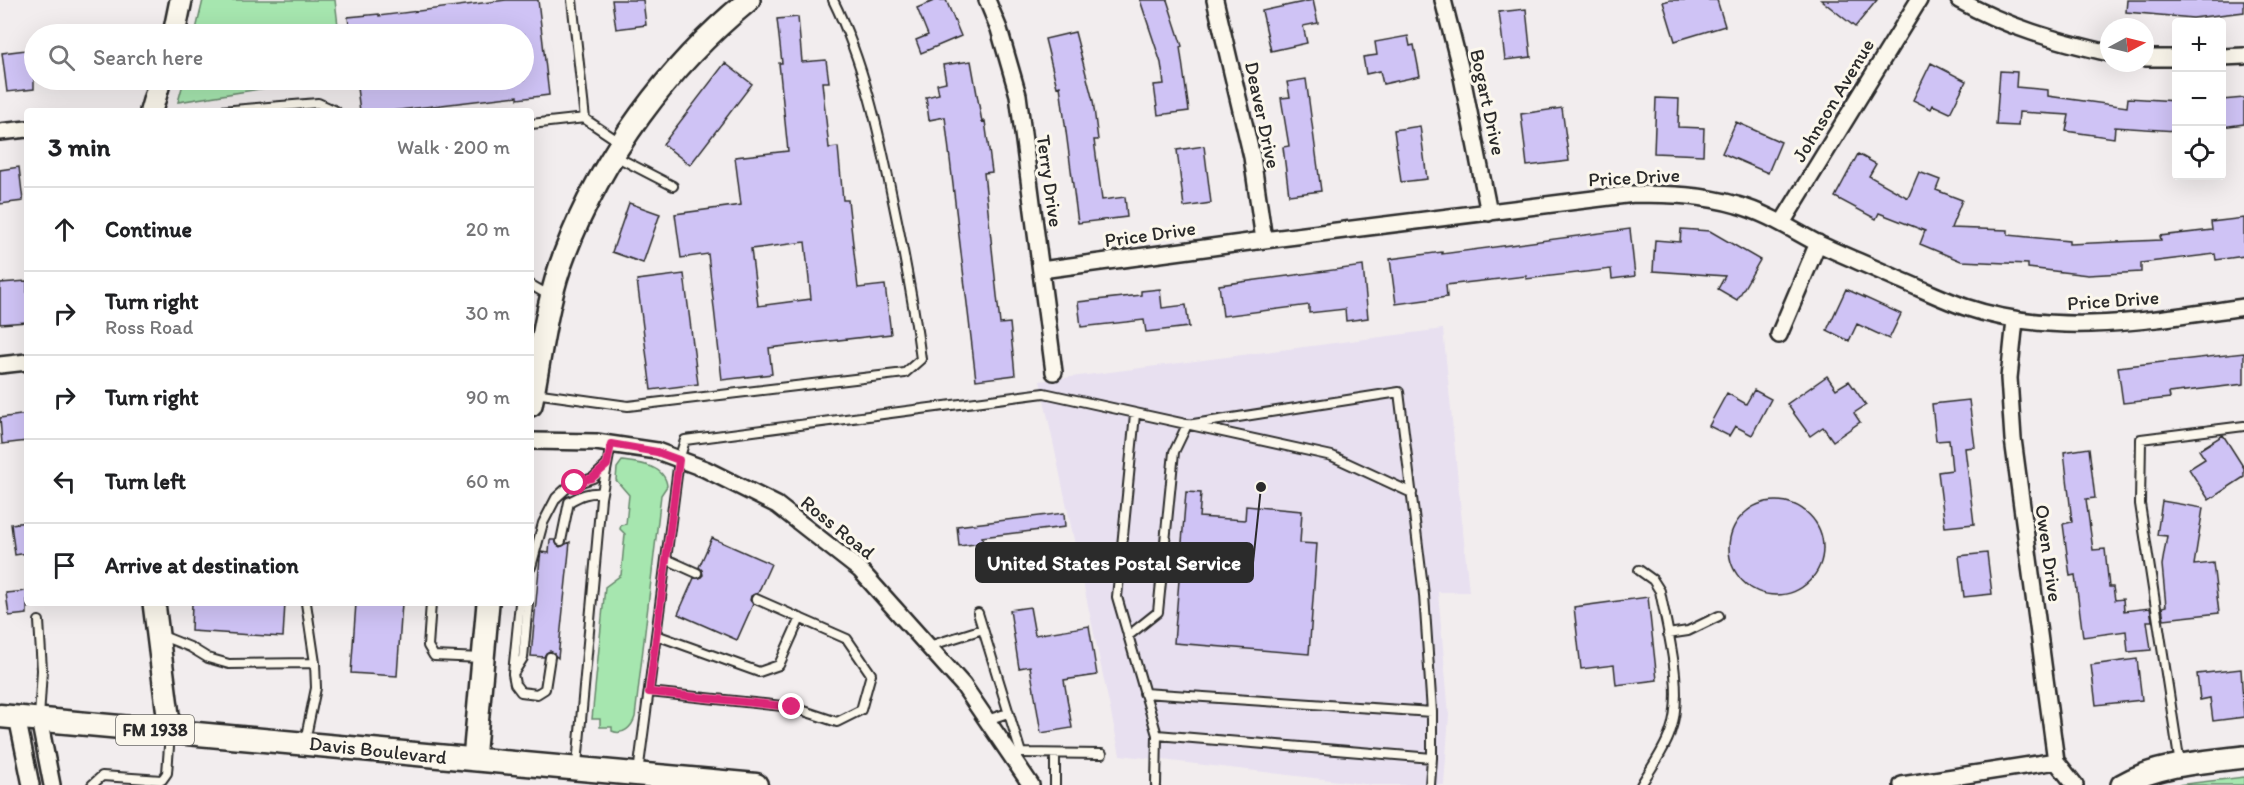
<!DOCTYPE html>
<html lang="en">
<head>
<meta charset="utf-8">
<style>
	:root { --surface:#fff; --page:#f2f2f2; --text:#202124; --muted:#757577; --line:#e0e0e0 }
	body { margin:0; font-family:Itim,sans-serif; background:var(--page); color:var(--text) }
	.controls { position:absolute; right:18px; top:18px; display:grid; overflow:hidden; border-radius:6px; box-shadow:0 6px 24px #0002 }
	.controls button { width:54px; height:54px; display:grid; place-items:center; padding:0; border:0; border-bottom:2px solid var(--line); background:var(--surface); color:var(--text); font:30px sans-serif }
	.compass { position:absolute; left:2100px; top:18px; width:54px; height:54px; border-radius:50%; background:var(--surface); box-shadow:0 6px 24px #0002; rotate:83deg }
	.stop { position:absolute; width:18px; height:18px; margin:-14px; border:4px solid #db2777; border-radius:50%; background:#fff }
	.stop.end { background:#db2777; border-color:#fff; box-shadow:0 2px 6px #0008 }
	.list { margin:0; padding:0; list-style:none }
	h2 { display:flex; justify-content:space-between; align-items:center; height:78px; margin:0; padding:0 24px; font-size:26px }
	h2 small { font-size:20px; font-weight:400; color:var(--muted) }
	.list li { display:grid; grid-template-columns:39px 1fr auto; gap:18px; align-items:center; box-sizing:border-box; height:84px; padding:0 24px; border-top:2px solid var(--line) }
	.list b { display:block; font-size:22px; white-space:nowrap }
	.list p { margin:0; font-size:20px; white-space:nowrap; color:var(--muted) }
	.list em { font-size:20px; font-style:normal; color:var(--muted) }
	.icon { flex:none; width:33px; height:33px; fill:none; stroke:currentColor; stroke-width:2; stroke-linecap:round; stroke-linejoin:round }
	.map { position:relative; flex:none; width:2244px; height:785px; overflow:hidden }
	.search { position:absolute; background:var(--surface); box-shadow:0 6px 24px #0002; left:24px; top:24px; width:510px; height:66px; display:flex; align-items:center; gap:15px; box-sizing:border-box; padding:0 21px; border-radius:33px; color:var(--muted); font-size:22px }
	.panel { position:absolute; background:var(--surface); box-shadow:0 6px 24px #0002; left:24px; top:108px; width:510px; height:498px; border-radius:6px }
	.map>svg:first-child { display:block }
</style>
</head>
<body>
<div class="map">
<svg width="2244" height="785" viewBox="0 0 2244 785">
	<rect width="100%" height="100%" fill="#f2edee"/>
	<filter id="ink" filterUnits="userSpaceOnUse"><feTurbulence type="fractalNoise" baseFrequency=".0167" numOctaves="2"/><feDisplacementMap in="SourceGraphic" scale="12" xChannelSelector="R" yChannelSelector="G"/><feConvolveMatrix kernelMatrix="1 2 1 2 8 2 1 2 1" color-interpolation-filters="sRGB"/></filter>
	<g filter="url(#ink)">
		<path fill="#e8e0f0" d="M 1443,329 L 1469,592 L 1438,592 L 1449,715 L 1444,785 L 1373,785 L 1120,755 L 1040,381 Z"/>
		<path fill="#a6e6af" stroke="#68886d" stroke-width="1.5" d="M 203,0 L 335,0 L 339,34 L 195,34 Z
			M 184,80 L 316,80 L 178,102 Z
			M 622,461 C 639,463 665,465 667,486 L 661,495 L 635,717 C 632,727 623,736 612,731 L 612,727 L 600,727 L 600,719 L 592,719 L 605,587 L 621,575 L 625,534 L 620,529 L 621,525 L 626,524 L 629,495 L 616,480 L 617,468 Z
			M 2244,777 L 2244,785 L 2178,785 L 2185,784 Z"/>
		<path fill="#cfc3f5" stroke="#2b2b2b" stroke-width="1.5" fill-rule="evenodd" d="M 506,0 L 538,0 L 549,95 L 518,99 L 518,96 L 391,111 L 360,111 L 356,80 L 524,80 L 524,34 L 510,34 L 510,32 L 491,34 L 350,34 L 348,17 L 379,14 L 379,16 Z
			M 612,0 L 643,0 L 646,25 L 616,29 Z
			M 936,0 L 946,0 L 961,36 L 921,53 L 916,40 L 928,35 L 917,8 Z
			M 1140,0 L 1167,0 L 1182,46 L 1180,47 L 1189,111 L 1158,115 L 1154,85 L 1164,84 L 1161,63 Z
			M 1313,0 L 1318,23 L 1303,26 L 1307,43 L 1271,51 L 1262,11 Z
			M 1670,0 L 1717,0 L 1725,26 L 1675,41 L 1663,2 Z
			M 1821,0 L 1877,0 L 1855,27 Z
			M 2127,0 L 2244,0 L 2244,12 L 2193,18 L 2126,12 Z
			M 1526,9 L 1531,57 L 1505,60 L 1499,12 Z
			M 798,17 L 802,62 L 826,60 L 829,82 L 822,82 L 829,148 L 838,147 L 843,200 L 848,200 L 858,288 L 885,285 L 891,334 L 769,348 L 772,374 L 722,380 L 708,254 L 681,258 L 675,214 L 741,205 L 735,157 L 788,151 L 779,63 L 782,63 L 777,19 ZM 805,242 L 811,299 L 758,306 L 751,249 Z
			M 1075,32 L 1093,101 L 1098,140 L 1094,140 L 1102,200 L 1125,197 L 1127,217 L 1078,223 L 1060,86 L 1057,87 L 1045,39 Z
			M 1408,36 L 1410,46 L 1414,45 L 1420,76 L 1383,84 L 1380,71 L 1366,74 L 1363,57 L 1377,55 L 1375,42 Z
			M 34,49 L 34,89 L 7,92 L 2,53 Z
			M 971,61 L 982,122 L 985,121 L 992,172 L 984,173 L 1000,324 L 1010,323 L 1015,375 L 976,380 L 945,117 L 929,120 L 926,97 L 939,94 L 937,84 L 946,82 L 943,65 Z
			M 725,63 L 752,84 L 690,165 L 663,144 Z
			M 1931,63 L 1966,81 L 1950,113 L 1933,105 L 1931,109 L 1913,100 Z
			M 2000,71 L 2017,72 L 2016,87 L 2048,90 L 2048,96 L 2127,107 L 2128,98 L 2176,101 L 2176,131 L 2115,127 L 2114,138 L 2066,131 L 2069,115 L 2019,112 L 2018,126 L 1996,125 Z
			M 1306,79 L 1321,191 L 1289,195 L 1283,147 L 1289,146 L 1281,98 L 1290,97 L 1287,82 Z
			M 1656,98 L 1679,99 L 1678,127 L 1704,128 L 1703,155 L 1654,153 Z
			M 2244,98 L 2244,124 L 2222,127 L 2222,100 Z
			M 1562,108 L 1569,161 L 1527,166 L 1521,114 Z
			M 1736,122 L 1781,142 L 1768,173 L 1722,153 Z
			M 1420,126 L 1427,179 L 1401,182 L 1394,130 Z
			M 1204,146 L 1211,203 L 1184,207 L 1177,150 Z
			M 1858,154 L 1876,164 L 1869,176 L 1908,198 L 1919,172 L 1940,180 L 1936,190 L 1962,200 L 1951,228 L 2008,230 L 2008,235 L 2069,241 L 2069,244 L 2161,240 L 2160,236 L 2212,230 L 2211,222 L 2244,218 L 2244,256 L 2216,260 L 2215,254 L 2141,263 L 2141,272 L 2088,275 L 2028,268 L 2028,264 L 1961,261 L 1920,244 L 1925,231 L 1879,213 L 1876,219 L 1835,197 Z
			M 19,167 L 23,201 L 0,204 L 0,170 Z
			M 629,203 L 660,214 L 643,263 L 612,252 Z
			M 1630,229 L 1635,276 L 1612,279 L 1611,269 L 1526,279 L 1526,276 L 1446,285 L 1447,297 L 1396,304 L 1390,259 L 1442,252 L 1442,254 Z
			M 1681,229 L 1710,231 L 1760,260 L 1737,300 L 1718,289 L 1725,276 L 1653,271 L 1655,240 L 1680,242 Z
			M 1363,266 L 1368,318 L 1346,321 L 1345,309 L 1309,313 L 1309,305 L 1223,316 L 1219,285 Z
			M 684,274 L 698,384 L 651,390 L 637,280 Z
			M 27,281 L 27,322 L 0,324 L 0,283 Z
			M 1160,289 L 1162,308 L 1186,305 L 1189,327 L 1146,332 L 1144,320 L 1081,327 L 1078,302 L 1141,295 L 1141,291 Z
			M 1846,289 L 1901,314 L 1889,339 L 1857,324 L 1849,341 L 1827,330 Z
			M 2244,353 L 2244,384 L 2169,393 L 2170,398 L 2123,403 L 2118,367 Z
			M 1827,376 L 1836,389 L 1849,381 L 1866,405 L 1854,413 L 1860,422 L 1833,441 L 1823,427 L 1810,436 L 1787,404 Z
			M 1754,390 L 1771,399 L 1752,435 L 1735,426 L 1729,436 L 1709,426 L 1727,393 L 1746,404 Z
			M 1969,400 L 1975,447 L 1965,448 L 1974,524 L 1945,527 L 1938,472 L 1952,470 L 1949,440 L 1936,441 L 1932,404 Z
			M 27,414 L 27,441 L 2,444 L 0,418 Z
			M 2223,435 L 2244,468 L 2244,477 L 2209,500 L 2189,469 L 2205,459 L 2199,450 Z
			M 2089,448 L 2095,498 L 2086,499 L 2093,550 L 2105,549 L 2109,587 L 2113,587 L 2115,600 L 2123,599 L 2124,611 L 2150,608 L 2152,621 L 2147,621 L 2151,650 L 2128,652 L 2126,631 L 2083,637 L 2075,575 L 2070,576 L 2063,524 L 2072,522 L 2064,452 Z
			M 1186,492 L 1201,493 L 1199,517 L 1245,520 L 1246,506 L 1302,511 L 1300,543 L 1317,544 L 1309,654 L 1174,643 Z
			M 2162,501 L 2203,508 L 2194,565 L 2213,563 L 2219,613 L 2164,619 L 2162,607 L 2166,606 L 2162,565 L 2167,536 L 2157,535 Z
			M1729 548a47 47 0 1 1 94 0a47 47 0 1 1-94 0Z
			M 1064,513 L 1065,527 L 982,537 L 983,543 L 959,546 L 957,526 Z
			M 27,522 L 27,553 L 15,555 L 11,524 Z
			M 712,538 L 771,564 L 758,593 L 751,596 L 750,600 L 753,604 L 737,640 L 678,614 L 694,578 L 700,578 L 703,575 L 702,570 L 699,567 Z
			M 550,540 L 555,540 L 557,545 L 560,547 L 570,542 L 558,658 L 550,651 L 546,653 L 544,657 L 531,656 L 540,558 L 541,552 L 549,553 Z
			M 1987,553 L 1992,594 L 1964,597 L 1959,556 Z
			M 27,591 L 27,614 L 9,616 L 6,593 Z
			M 1648,597 L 1657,680 L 1616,685 L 1614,665 L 1581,669 L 1574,607 Z
			M 192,603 L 285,603 L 283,637 L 191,631 Z
			M 356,603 L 402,603 L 397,676 L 351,673 Z
			M 1030,607 L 1035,635 L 1089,626 L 1097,675 L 1064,680 L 1072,728 L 1041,733 L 1030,666 L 1019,668 L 1010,610 Z
			M 2137,659 L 2142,700 L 2096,705 L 2091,665 Z
			M 2241,669 L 2244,717 L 2213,721 L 2210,698 L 2200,700 L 2197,674 Z"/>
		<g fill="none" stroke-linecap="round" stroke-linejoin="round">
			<g stroke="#2b2b2b" stroke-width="12">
				<path id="lane" d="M 572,0 L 585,119 L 621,143
					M 221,111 L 318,103 L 336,111
					M 531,124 L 585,118
					M 615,156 L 673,186
					M 531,285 L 550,296
					M 534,393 L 628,406 L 905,373 L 921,359 C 914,306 904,253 893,201 C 879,132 864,63 833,0
					M 1135,414 L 1117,597 L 1157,735 L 1156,785
					M 561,541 L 569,502 C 581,495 589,492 602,493
					M 666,559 L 697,573
					M 531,567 L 543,523 L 556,498 L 569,486 L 593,478 L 607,465
					M 1639,570 L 1653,580 L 1660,591 C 1668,633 1685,692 1670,733 C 1664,751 1651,768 1641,785
					M 431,603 L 428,646 L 434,656 L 482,658
					M 528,603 L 523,658 L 513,674 L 515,684 L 521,692 L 537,694 L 545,689 L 550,657
					M 978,613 L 1021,753 L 1102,754
					M 1668,634 L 1688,631 L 1719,616
					M 160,635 L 190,647 L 208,658 L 229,664 L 315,663
					M 656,635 L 759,672 L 779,665 L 800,618
					M 1128,636 L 1158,612 L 1174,452 L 1187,425 L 1399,392 L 1424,595 L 1432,712
					M 929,646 L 983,629
					M 513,673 L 520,603
					M 649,692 L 792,707 L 837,722 L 861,710 L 871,674 L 847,639 L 756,599
					M 1144,693 L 1432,712 L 1432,758 L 1430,785
					M 39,718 L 42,670 L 39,621
					M 987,720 L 1008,713
					M 1157,735 L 1432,758
					M 305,741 L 316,688 L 315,663 L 306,603
					M 577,765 L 601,498 L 611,444
					M 2180,765 L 2140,504 L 2141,439 L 2244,426
					M 638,773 L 679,460 L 685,440 L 1044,393 L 1332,456 L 1412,493
					M 92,785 L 102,776 L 162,780 L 167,773 L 170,733
					M 1055,785 L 1055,755"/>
			</g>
			<g stroke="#2b2b2b" stroke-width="20">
				<path id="street" d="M 987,0 L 999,29 L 1018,95 L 1054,372
					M 1215,0 L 1252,157 L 1264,240
					M 1443,0 L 1460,67 L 1489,213
					M 1959,0 C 2006,27 2057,41 2109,53
					M 2222,57 L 2244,56
					M 2145,58 L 2176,58
					M 0,132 L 27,129
					M 1782,223 L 1919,0
					M 1041,270 L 1264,240 L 1634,194 C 1669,194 1703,195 1737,205 C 1767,213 1792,230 1819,244 C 1845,256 1872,267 1898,279 C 1920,288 1942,299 1965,307 C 2057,338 2151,320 2244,307
					M 2015,320 L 2009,378 L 2013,439 L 2056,761 L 2075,785
					M 1779,335 L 1818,243
					M 0,365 L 27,362
					M 531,441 L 596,442 L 657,451 L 705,469 L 777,505 L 860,570 L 963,685 L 1031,785
					M 17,717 L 31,785
					M 39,719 L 52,785
					M 1902,785 L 2056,761"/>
			</g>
			<g stroke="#2b2b2b" stroke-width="26">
				<path id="secondary" d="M 174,34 L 181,0
					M 151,111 L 160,80
					M 531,405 C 541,355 546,301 565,253 C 602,156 668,66 749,0
					M 154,603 L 170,731
					M 474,759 L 488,603
					M 2122,785 C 2157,764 2204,762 2244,757"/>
			</g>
			<g stroke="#2b2b2b" stroke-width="27">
				<path id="primary" d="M 0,716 L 756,785"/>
			</g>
			<use href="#lane" stroke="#fbf7ec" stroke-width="8"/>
			<use href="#street" stroke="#fbf7ec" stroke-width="15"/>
			<use href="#secondary" stroke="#fbf7ec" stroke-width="21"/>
			<use href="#primary" stroke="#fbf7ec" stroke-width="22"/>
		</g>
	</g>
	<g fill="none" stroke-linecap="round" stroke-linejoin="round" filter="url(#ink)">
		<path stroke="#db2777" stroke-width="8" d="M 575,483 L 592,478 L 607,465 L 611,444 L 657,452 L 679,460 L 649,692 L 792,707"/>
	</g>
	<g text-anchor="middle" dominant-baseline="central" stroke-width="6" stroke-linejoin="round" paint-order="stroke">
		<rect fill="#fbf7ec" stroke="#696865" stroke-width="1.5" x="116" y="715" width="78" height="30" rx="4.5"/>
		<g font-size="18" font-weight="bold" fill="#2b2b2b">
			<text x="155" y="730">FM 1938</text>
		</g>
		<g font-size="20" fill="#2b2b2b" stroke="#fbf7ec">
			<text transform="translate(1833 100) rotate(-59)">Johnson Avenue</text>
			<text transform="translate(1488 102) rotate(78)">Bogart Drive</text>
			<text transform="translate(1263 115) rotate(78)">Deaver Drive</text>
			<text transform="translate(1634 177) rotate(-3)">Price Drive</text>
			<text transform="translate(1050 181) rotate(82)">Terry Drive</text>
			<text transform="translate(1150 234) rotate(-8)">Price Drive</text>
			<text transform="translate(2113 300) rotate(-4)">Price Drive</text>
			<text transform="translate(838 527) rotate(39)">Ross Road</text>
			<text transform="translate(2049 553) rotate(82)">Owen Drive</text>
			<text transform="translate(378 750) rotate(6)">Davis Boulevard</text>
		</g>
	</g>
	<path fill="none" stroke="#2b2b2b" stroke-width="2" d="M1261 487L1253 563"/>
	<circle fill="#2b2b2b" stroke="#fbf7ec" stroke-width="2" cx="1261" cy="487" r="6"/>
	<rect fill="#2b2b2b" stroke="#2b2b2b" stroke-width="2" x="976" y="543" width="277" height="39" rx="6"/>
	<g font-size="21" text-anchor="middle" font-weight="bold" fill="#fff">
		<text x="1114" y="570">United States Postal Service</text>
	</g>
</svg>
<div class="controls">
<button>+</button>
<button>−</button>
<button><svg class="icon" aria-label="locate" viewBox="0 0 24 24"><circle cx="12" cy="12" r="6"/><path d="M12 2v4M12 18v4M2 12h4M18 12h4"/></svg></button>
</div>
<svg class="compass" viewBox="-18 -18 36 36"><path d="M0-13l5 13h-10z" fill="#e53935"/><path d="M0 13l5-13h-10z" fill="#757577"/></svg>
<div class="stop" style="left:575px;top:483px"></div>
<div class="stop end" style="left:792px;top:707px"></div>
<div class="search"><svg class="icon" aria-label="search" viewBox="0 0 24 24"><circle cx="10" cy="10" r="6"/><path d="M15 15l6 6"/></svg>Search here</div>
<section class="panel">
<h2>3 min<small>Walk · 200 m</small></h2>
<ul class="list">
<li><svg class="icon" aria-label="ahead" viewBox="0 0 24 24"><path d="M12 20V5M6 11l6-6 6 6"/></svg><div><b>Continue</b></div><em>20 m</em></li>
<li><svg class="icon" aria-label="right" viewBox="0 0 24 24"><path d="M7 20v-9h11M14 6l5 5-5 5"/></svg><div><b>Turn right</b><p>Ross Road</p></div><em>30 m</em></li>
<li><svg class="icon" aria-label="right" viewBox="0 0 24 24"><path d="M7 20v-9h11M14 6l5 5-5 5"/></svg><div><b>Turn right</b></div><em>90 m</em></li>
<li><svg class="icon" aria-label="left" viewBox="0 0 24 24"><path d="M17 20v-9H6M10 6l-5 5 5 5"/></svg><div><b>Turn left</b></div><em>60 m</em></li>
<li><svg class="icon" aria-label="arrive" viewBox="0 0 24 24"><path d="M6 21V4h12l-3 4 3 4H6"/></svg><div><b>Arrive at destination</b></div></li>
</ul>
</section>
</div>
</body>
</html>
